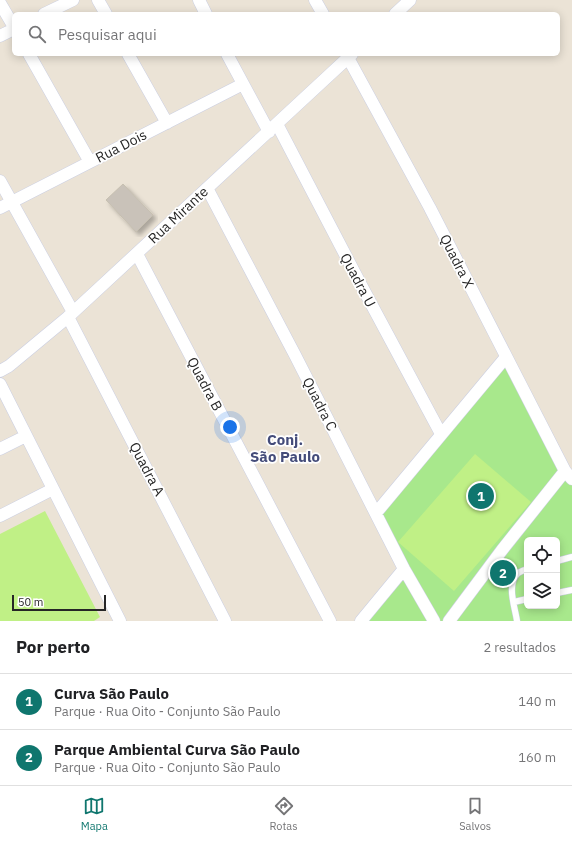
<!DOCTYPE html>
<html lang="pt">
<head>
<meta charset="utf-8">
<style>
	:root { --surface:#fff; --page:#f2f2f2; --text:#202124; --muted:#757577; --line:#e0e0e0; --accent:#0f766e }
	body { margin:0; font-family:"IBM Plex Sans",sans-serif; background:var(--page); color:var(--text) }
	.controls { position:absolute; right:12px; bottom:12px; display:grid; overflow:hidden; border-radius:6px; box-shadow:0 2px 10px #0003 }
	.controls button { width:36px; height:36px; display:grid; place-items:center; padding:0; border:0; border-bottom:1px solid var(--line); background:var(--surface); color:var(--text); font:20px sans-serif }
	.scale { position:absolute; left:12px; bottom:10px; width:94px; box-sizing:border-box; padding-left:4px; border:2px solid #262626; border-top:0; font-size:11px; line-height:14px; white-space:nowrap; color:#262626; -webkit-text-stroke:3px #fff; paint-order:stroke }
	.you { position:absolute; left:230px; top:427px; width:14px; height:14px; margin:-10px; border:3px solid #fff; border-radius:50%; background:#1a73e8; box-shadow:0 0 0 6px #1a73e833 }
	.badge { display:grid; place-items:center; width:26px; height:26px; border-radius:50%; background:var(--accent); color:#fff; font-size:13px; font-weight:700 }
	.pin { position:absolute; translate:-50% -50%; border:2px solid #fff; box-shadow:0 1px 4px #0006 }
	.list { margin:0; padding:0; list-style:none }
	h2 { display:flex; justify-content:space-between; align-items:center; height:52px; margin:0; padding:0 16px; font-size:17px }
	h2 small { font-size:13px; font-weight:400; color:var(--muted) }
	.list li { display:grid; grid-template-columns:26px 1fr auto; gap:12px; align-items:center; box-sizing:border-box; height:56px; padding:0 16px; border-top:1px solid var(--line) }
	.list b { display:block; font-size:15px; white-space:nowrap }
	.list p { margin:0; font-size:13px; white-space:nowrap; color:var(--muted) }
	.list em { font-size:13px; font-style:normal; color:var(--muted) }
	.icon { flex:none; width:22px; height:22px; fill:none; stroke:currentColor; stroke-width:2; stroke-linecap:round; stroke-linejoin:round }
	.map { position:relative; flex:none; width:572px; height:621px; overflow:hidden }
	.search { position:absolute; background:var(--surface); box-shadow:0 2px 10px #0003; left:12px; right:12px; top:12px; height:44px; display:flex; align-items:center; gap:10px; box-sizing:border-box; padding:0 14px; border-radius:6px; color:var(--muted); font-size:15px }
	.sheet { height:164px; background:var(--surface) }
	nav { display:flex; justify-content:space-around; align-items:center; box-sizing:border-box; height:56px; border-top:1px solid var(--line); background:var(--surface); font-size:11px; color:var(--muted) }
	nav a { display:grid; justify-items:center; gap:2px }
	nav .on { color:var(--accent) }
	.map>svg:first-child { display:block }
</style>
</head>
<body>
<div class="map">
<svg width="572" height="621" viewBox="0 0 572 621">
	<defs>
		<filter id="shadow"><feDropShadow dx="3.5" dy="3.5" stdDeviation="2" flood-color="#0004"/></filter>
	</defs>
	<rect width="100%" height="100%" fill="#ebe3d6"/>
	<path fill="#a8e88c" fill-rule="evenodd" d="M 506,357 L 572,479 L 572,621 L 363,621 L 404,569 L 376,513 ZM 527,540 L 557,540 L 557,606 L 527,606 Z"/>
	<path fill="#c0f086" d="M 475,454 L 531,502 L 454,591 L 398,542 Z
		M 45,511 L 100,617 L 94,621 L 0,621 L 0,534 Z"/>
	<path fill="#c9c2b9" stroke="#c6bfb0" filter="url(#shadow)" d="M 123,184 L 153,215 L 136,232 L 106,200 Z"/>
	<g fill="none" stroke-linecap="round" stroke-linejoin="round">
		<g stroke="#cbcfe2" stroke-width="7">
			<path id="service" d="M 557,561 L 572,557
				M 557,593 L 572,590
				M 514,602 L 527,599
				M 517,621 C 515,607 506,584 518,573 C 520,572 524,570 527,569"/>
		</g>
		<g stroke="#cbcfe2" stroke-width="13">
			<path id="minor" d="M 98,0 L 106,14
				M 199,0 L 206,14
				M 315,0 L 323,14
				M 0,3 L 14,27
				M 44,14 L 73,0
				M 395,14 L 410,0
				M 0,36 L 14,29
				M 29,54 L 90,162
				M 128,54 L 167,123
				M 227,54 L 269,132
				M 346,54 L 430,208 L 565,471 L 572,479
				M 277,124 L 360,283 L 441,434
				M 0,181 L 73,312
				M 207,188 L 295,355 L 404,569 L 434,621
				M 0,208 L 243,84
				M 137,254 L 330,621
				M 68,317 L 225,621
				M 0,371 L 9,366 L 68,317 L 352,54
				M 0,384 L 120,621
				M 0,449 L 26,436
				M 376,513 L 506,357
				M 0,516 L 53,489
				M 361,621 L 404,569
				M 449,621 L 502,550 L 565,471"/>
		</g>
		<use href="#service" stroke="#fff" stroke-width="6"/>
		<use href="#minor" stroke="#fff" stroke-width="12"/>
	</g>
	<g text-anchor="middle" dominant-baseline="central" stroke-width="3.5" stroke-linejoin="round" paint-order="stroke">
		<g font-size="14" fill="#262626" stroke="#fff">
			<text transform="translate(121 146) rotate(-27)">Rua Dois</text>
			<text transform="translate(178 215) rotate(-43)">Rua Mirante</text>
			<text transform="translate(457 261) rotate(63)">Quadra X</text>
			<text transform="translate(358 280) rotate(62)">Quadra U</text>
			<text transform="translate(205 384) rotate(62)">Quadra B</text>
			<text transform="translate(320 404) rotate(63)">Quadra C</text>
			<text transform="translate(147 469) rotate(62)">Quadra A</text>
		</g>
		<g font-size="15" font-weight="bold" fill="#444c7a" stroke="#fff">
			<text x="285" y="439">Conj.<tspan x="285" dy="17">São Paulo</tspan></text>
		</g>
	</g>
</svg>
<div class="controls">
<button><svg class="icon" aria-label="locate" viewBox="0 0 24 24"><circle cx="12" cy="12" r="6"/><path d="M12 2v4M12 18v4M2 12h4M18 12h4"/></svg></button>
<button><svg class="icon" aria-label="layers" viewBox="0 0 24 24"><path d="M12 4l9 5-9 5-9-5zM3 14l9 5 9-5"/></svg></button>
</div>
<div class="scale">50 m</div>
<div class="you"></div>
<div class="pin badge" style="left:481px;top:496px">1</div>
<div class="pin badge" style="left:503px;top:573px">2</div>
<div class="search"><svg class="icon" aria-label="search" viewBox="0 0 24 24"><circle cx="10" cy="10" r="6"/><path d="M15 15l6 6"/></svg>Pesquisar aqui</div>
</div>
<section class="sheet">
<h2>Por perto<small>2 resultados</small></h2>
<ul class="list">
<li><span class="badge">1</span><div><b>Curva São Paulo</b><p>Parque · Rua Oito - Conjunto São Paulo</p></div><em>140 m</em></li>
<li><span class="badge">2</span><div><b>Parque Ambiental Curva São Paulo</b><p>Parque · Rua Oito - Conjunto São Paulo</p></div><em>160 m</em></li>
</ul>
</section>
<nav>
<a class="on"><svg class="icon" aria-label="map" viewBox="0 0 24 24"><path d="M3 6l6-2 6 2 6-2v14l-6 2-6-2-6 2zM9 4v14M15 6v14"/></svg>Mapa</a>
<a><svg class="icon" aria-label="directions" viewBox="0 0 24 24"><path d="M12 3l9 9-9 9-9-9zM9 14v-3h6M13 9l2 2-2 2"/></svg>Rotas</a>
<a><svg class="icon" aria-label="saved" viewBox="0 0 24 24"><path d="M7 4h10v16l-5-4-5 4z"/></svg>Salvos</a>
</nav>
</body>
</html>
